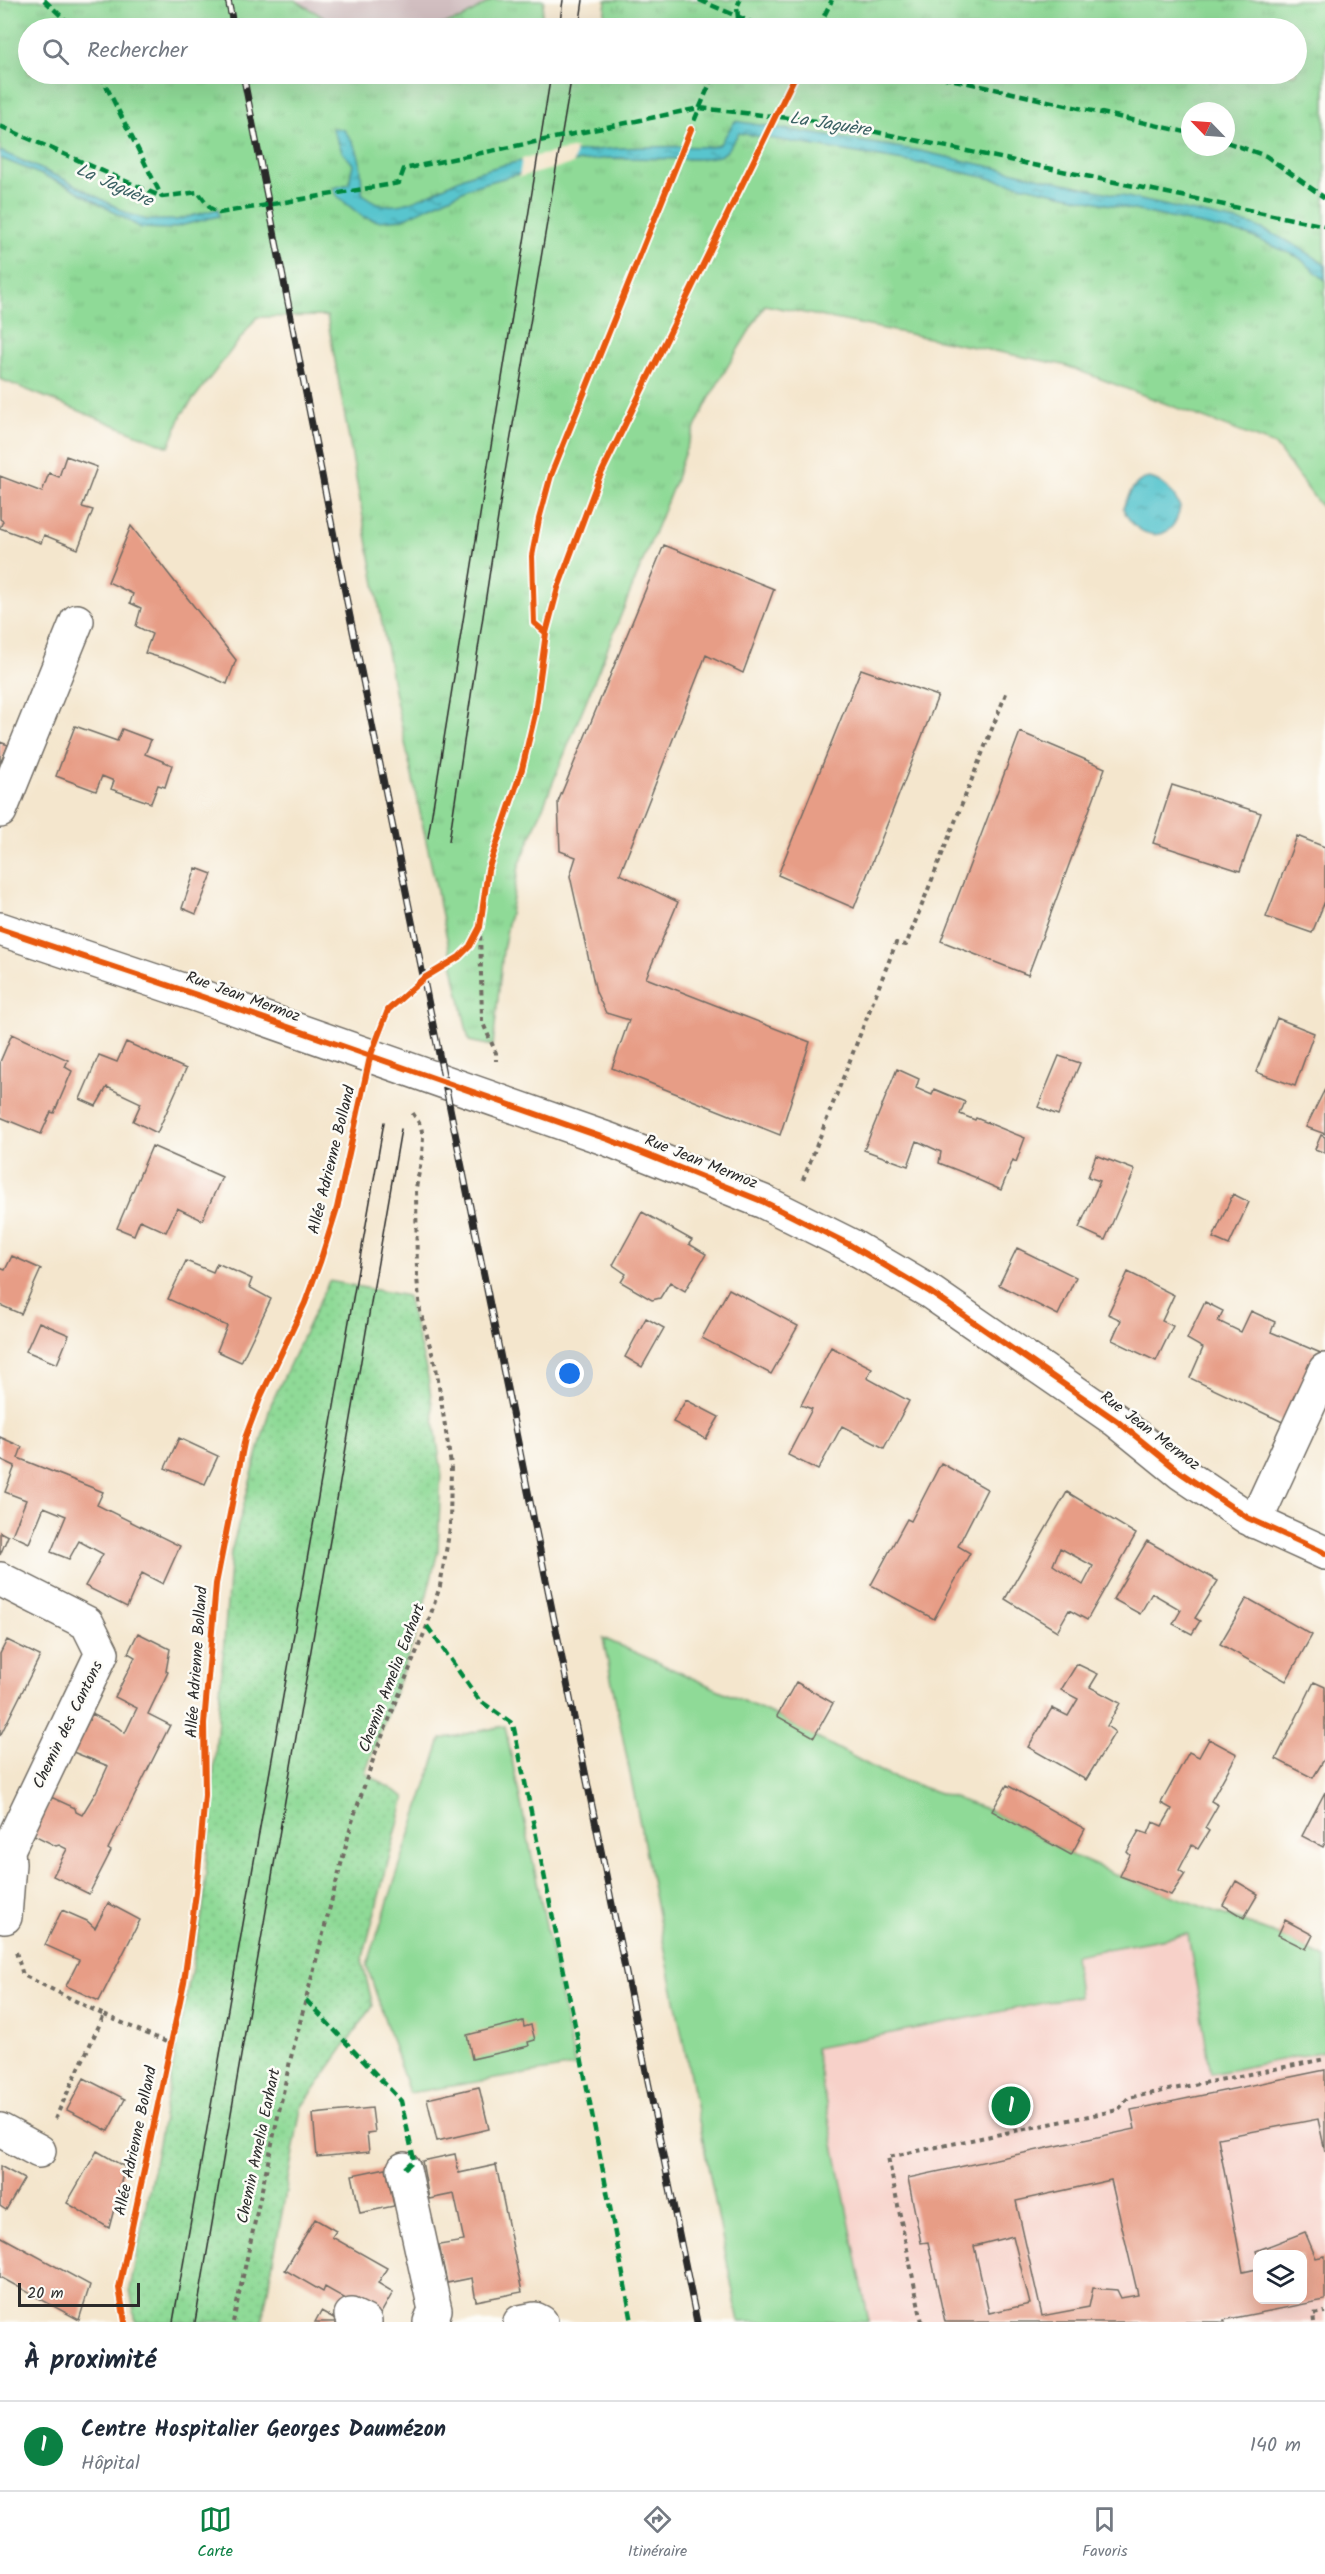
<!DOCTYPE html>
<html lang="fr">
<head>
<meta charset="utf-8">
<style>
	:root { --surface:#fff; --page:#f2f2f3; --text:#1f2937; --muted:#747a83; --line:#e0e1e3; --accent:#0b8043 }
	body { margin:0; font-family:Kalam,sans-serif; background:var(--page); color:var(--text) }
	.controls { position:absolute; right:18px; bottom:18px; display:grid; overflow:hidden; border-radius:12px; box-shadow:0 6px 24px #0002 }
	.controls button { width:54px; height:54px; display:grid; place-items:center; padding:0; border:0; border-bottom:2px solid var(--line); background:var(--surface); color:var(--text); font:30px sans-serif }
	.compass { position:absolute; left:1181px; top:102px; width:54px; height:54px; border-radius:50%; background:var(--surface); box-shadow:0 6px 24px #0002; rotate:295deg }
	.scale { position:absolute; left:18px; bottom:15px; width:122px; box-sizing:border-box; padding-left:6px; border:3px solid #2b2b2b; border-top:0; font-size:16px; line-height:21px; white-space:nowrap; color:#2b2b2b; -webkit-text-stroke:4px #fdfcf7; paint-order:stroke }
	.you { position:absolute; left:570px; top:1374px; width:21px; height:21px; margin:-15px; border:4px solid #fff; border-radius:50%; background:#1a73e8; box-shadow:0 0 0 9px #1a73e833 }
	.badge { display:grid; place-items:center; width:39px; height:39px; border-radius:50%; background:var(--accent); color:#fff; font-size:20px; font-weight:700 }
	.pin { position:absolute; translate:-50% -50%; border:3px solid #fff; box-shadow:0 2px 6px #0006 }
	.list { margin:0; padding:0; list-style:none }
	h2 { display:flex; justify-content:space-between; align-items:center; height:78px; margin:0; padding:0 24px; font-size:26px }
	h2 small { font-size:20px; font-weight:400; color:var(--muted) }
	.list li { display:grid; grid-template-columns:39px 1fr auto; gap:18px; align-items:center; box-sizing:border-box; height:90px; padding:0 24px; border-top:2px solid var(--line) }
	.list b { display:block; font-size:22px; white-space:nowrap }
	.list p { margin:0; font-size:20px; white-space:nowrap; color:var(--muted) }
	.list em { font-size:20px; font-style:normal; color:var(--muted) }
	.icon { flex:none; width:33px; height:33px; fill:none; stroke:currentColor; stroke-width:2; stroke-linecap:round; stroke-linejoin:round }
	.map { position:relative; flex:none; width:1325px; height:2322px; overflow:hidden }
	.search { position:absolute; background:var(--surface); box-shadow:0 6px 24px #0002; left:18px; right:18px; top:18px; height:66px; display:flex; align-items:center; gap:15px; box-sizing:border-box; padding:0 21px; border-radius:33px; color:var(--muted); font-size:22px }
	.sheet { height:168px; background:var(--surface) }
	nav { display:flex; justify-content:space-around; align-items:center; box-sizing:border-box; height:84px; border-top:2px solid var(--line); background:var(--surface); font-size:16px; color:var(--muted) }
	nav a { display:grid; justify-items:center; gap:3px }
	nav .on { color:var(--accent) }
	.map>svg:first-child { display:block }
</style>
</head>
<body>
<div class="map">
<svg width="1325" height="2322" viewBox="0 0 1325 2322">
	<defs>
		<pattern id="grass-dots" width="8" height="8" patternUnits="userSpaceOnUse" patternTransform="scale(1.5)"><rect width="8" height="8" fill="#8fda97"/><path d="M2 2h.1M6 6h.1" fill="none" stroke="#7cbb82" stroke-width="1.8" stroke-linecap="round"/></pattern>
		<pattern id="park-tufts" width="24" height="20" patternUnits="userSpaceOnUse" patternTransform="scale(1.5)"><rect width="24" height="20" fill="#8fda97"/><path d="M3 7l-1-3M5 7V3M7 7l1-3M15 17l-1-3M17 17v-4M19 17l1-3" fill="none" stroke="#7cbb82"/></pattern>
		<pattern id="water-ripples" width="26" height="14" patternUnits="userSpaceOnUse" patternTransform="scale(1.5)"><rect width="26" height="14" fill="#58c5ce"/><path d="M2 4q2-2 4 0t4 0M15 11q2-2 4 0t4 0" fill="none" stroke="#49a0a7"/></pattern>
	</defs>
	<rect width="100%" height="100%" fill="#fdfcf7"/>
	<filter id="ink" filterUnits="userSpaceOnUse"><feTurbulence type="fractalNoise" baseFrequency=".0167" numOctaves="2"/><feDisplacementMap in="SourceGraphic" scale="12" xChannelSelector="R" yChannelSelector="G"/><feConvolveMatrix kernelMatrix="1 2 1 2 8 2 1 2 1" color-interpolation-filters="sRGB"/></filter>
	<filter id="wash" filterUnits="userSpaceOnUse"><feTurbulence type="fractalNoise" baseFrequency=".008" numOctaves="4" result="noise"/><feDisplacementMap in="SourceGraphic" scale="24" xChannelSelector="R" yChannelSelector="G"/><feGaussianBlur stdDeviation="1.35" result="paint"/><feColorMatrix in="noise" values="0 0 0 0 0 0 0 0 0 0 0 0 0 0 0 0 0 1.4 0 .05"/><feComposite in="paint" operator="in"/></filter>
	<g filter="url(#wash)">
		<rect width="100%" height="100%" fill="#f4e6cd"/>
		<path fill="#f7d1c9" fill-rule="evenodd" d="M 603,1638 L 777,1716 L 887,1775 L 992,1811 L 1071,1855 L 1120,1876 L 1278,1935 L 1325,1958 L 1325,2322 L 739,2322 ZM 1258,2254 L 1302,2254 L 1302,2300 L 1258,2300 Z"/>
		<path fill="#d2bfc1" d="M 295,0 L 492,0 L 461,19 L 431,28 L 356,28 L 325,18 Z"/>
		<path fill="url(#grass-dots)" stroke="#5d8261" stroke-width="1.5" d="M 329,1281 L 407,1296 L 428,1377 L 441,1468 L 438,1551 L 419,1626 L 365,1773 L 405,1797 L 362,1961 L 373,2006 L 301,2108 L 262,2322 L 136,2322 L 130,2289 L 203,1910 L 231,1552 L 271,1404 Z"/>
		<path fill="url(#park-tufts)" stroke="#5d8261" stroke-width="1.5" fill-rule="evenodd" d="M 0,0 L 295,0 L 325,18 L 357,28 L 28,28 L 28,74 L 1296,74 L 1296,28 L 603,28 L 606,0 L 1325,0 L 1325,512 L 1275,445 L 1064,365 L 765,305 C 731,362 692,418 675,482 L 519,866 L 503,950 L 493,1046 L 469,1041 L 395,696 L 327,316 L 257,317 L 182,414 L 169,447 L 0,379 ZM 1190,111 L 1226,111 L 1226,147 L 1190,147 Z
			M 492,0 L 544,0 L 540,28 L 431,28 L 461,19 Z"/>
		<path fill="#8fda97" stroke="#5d8261" stroke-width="1.5" d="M 603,1638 L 777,1716 L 887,1775 L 992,1811 L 1071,1855 L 1120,1876 L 1278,1935 L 1325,1958 L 1325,2051 L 1211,2074 L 1188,1934 L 1074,1955 L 1079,1996 L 815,2048 L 869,2322 L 739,2322 Z
			M 505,1726 L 575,2066 L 409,2093 L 367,1966 L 441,1739 Z"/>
		<path fill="url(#water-ripples)" stroke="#42787c" stroke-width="1.5" d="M 735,121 L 920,151 L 1253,225 C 1279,236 1303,248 1325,265 L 1325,280 L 1298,257 L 1248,235 L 933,166 L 739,133 L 726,152 L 719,156 L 699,159 L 610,158 L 556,164 L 471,187 L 403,219 L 378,221 L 363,217 L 338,197 L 333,188 L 349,184 L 353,164 L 343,153 L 332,128 L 343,129 C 362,151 361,164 362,193 C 394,226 441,183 475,173 C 553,149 632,145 712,147 L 720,144 Z
			M 0,151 L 68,181 L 129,214 L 147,220 L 176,220 L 218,209 L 219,216 L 168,229 L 141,228 L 69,186 L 0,158 Z
			M 1149,478 C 1164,481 1174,494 1180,507 C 1174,546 1136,541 1123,508 C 1128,496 1134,480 1149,478 Z"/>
		<path fill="#f4e6cd" d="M 576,148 L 573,164 L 519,177 L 522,159 Z"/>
		<g id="blocks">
			<path fill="#e79d86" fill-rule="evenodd" d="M 66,456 L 97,467 L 82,507 L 93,510 L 78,549 L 44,535 L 41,543 L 0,528 L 3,521 L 0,519 L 0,476 L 42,492 L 49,473 L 59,477 Z
				M 131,526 L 236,660 L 227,684 L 184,665 L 145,653 L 152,634 L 136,626 L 141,608 L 130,603 L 133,594 L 108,582 Z
				M 664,545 L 774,589 L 743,673 L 706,655 L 620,874 L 678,902 L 646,978 L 810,1042 L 780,1135 L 612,1068 L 629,1020 L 606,1013 L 596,992 L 570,876 L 576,857 L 560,851 L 558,802 Z
				M 861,669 L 938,696 L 854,908 L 778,875 Z
				M 75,726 L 117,741 L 122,729 L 151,740 L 145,754 L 172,765 L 165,787 L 158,785 L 151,803 L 111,789 L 114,781 L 102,776 L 96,791 L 56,776 Z
				M 1020,732 L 1105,768 L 1028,975 L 941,941 Z
				M 0,742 L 8,745 L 0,764 Z
				M 1172,785 L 1261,813 L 1240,871 L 1153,843 Z
				M 1297,836 L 1325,847 L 1325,901 L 1312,933 L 1266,917 Z
				M 196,868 L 212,874 L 196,914 L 182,908 Z
				M 1277,1018 L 1314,1033 L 1295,1086 L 1256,1072 Z
				M 12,1034 L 68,1060 L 65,1067 L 72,1071 L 54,1113 L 51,1112 L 41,1134 L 0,1117 L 0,1062 Z
				M 126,1042 L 186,1069 L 157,1133 L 133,1121 L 141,1103 L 107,1087 L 96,1106 L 80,1099 L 99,1055 L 117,1062 Z
				M 1059,1056 L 1080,1063 L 1058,1115 L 1038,1107 Z
				M 897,1069 L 919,1079 L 916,1088 L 932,1095 L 934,1089 L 965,1102 L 960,1114 L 975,1120 L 976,1118 L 1025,1138 L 1016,1162 L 1013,1160 L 1001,1190 L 976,1179 L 977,1178 L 939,1163 L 941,1152 L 917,1141 L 908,1166 L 864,1150 Z
				M 1325,1089 L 1325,1134 L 1306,1127 Z
				M 1321,1135 L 1325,1137 L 1325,1153 L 1315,1149 Z
				M 152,1146 L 222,1177 L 202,1220 L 177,1208 L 166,1232 L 140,1220 L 134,1235 L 117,1228 Z
				M 1096,1155 L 1135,1170 L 1105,1240 L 1079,1228 L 1100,1181 L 1088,1177 Z
				M 1233,1194 L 1249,1202 L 1229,1245 L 1213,1238 Z
				M 642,1212 L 692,1240 L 689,1244 L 706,1254 L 685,1291 L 670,1282 L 660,1298 L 652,1300 L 621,1282 L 626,1274 L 613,1265 Z
				M 1017,1248 L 1076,1277 L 1058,1315 L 999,1285 Z
				M 12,1256 L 41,1269 L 21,1314 L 0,1305 L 0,1268 L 5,1270 Z
				M 186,1261 L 213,1272 L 217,1263 L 252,1279 L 249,1287 L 271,1299 L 241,1362 L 217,1351 L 227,1326 L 168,1299 Z
				M 1128,1272 L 1174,1295 L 1162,1321 L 1173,1326 L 1156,1361 L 1112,1340 L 1121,1320 L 1108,1314 Z
				M 729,1289 L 798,1326 L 771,1374 L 702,1338 Z
				M 1205,1302 L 1223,1311 L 1218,1321 L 1241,1332 L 1251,1311 L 1275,1322 L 1271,1332 L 1323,1354 L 1291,1426 L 1190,1378 L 1203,1348 L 1187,1339 Z
				M 646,1318 L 664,1328 L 642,1367 L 625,1357 Z
				M 39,1322 L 69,1335 L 57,1364 L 26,1351 Z
				M 831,1347 L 872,1368 L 867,1378 L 909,1401 L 884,1448 L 842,1426 L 818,1470 L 788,1455 L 812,1409 L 801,1405 Z
				M 686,1400 L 719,1417 L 706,1439 L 673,1422 Z
				M 0,1437 L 22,1447 L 18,1458 L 103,1492 L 97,1505 L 180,1546 L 163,1584 L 142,1573 L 127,1607 L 85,1586 L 103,1554 L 79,1541 L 69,1559 L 51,1552 L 66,1516 L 44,1507 L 29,1543 L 12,1535 L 26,1500 L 5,1492 L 15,1466 L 0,1459 Z
				M 179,1438 L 218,1456 L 205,1484 L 165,1468 Z
				M 941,1463 L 987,1489 L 958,1546 L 970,1553 L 934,1619 L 871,1585 L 907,1519 L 911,1521 Z
				M 1067,1492 L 1136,1534 L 1087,1620 L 1069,1610 L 1057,1631 L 1005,1599 ZM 1060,1548 L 1093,1566 L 1083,1585 L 1053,1565 Z
				M 0,1532 L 8,1536 L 0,1555 Z
				M 1147,1541 L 1218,1581 L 1195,1618 L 1200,1621 L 1192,1634 L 1173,1624 L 1181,1610 L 1152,1593 L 1140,1614 L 1113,1599 Z
				M 1247,1598 L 1312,1635 L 1286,1681 L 1220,1644 Z
				M 138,1633 L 170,1649 L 166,1671 L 168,1672 L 148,1714 L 170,1725 L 108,1849 L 111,1851 L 89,1894 L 53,1876 L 67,1849 L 59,1845 L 56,1846 L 32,1834 L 51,1797 L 75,1808 L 76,1812 L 82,1815 L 96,1792 L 108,1766 L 73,1752 L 92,1714 L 116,1726 L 125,1733 L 137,1708 L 115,1697 L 135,1657 L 128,1653 Z
				M 7,1640 L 40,1656 L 0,1736 L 0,1654 Z
				M 1077,1664 L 1098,1674 L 1090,1687 L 1120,1703 L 1107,1726 L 1115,1732 L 1086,1780 L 1028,1747 L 1052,1708 L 1068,1716 L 1078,1699 L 1061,1690 Z
				M 796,1682 L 833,1703 L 814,1737 L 777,1716 Z
				M 1314,1682 L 1325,1687 L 1325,1758 L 1313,1778 L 1276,1759 Z
				M 1209,1739 L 1237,1754 L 1211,1801 L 1218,1805 L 1205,1828 L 1209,1831 L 1198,1849 L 1192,1845 L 1179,1870 L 1185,1874 L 1171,1895 L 1120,1876 L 1130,1855 L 1127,1852 L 1139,1831 L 1148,1834 L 1153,1822 L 1162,1826 L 1172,1809 L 1161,1803 L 1189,1752 L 1199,1757 Z
				M 1007,1785 L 1085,1829 L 1071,1855 L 992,1811 Z
				M 1325,1792 L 1325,1843 L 1323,1847 L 1302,1836 Z
				M 1236,1881 L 1258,1894 L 1244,1918 L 1223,1905 Z
				M 108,1903 L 140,1920 L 99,2001 L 66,1986 L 79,1960 L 45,1945 L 62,1910 L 87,1921 L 95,1928 Z
				M 1285,1920 L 1313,1935 L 1306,1949 L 1278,1935 Z
				M 523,2021 L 524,2027 L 531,2025 L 535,2040 L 528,2042 L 529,2046 L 472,2059 L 467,2035 Z
				M 1325,2070 L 1325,2151 L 1318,2119 L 1218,2138 L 1243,2272 L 1257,2269 L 1257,2300 L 1302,2300 L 1302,2254 L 1257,2254 L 1256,2251 L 1305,2232 L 1316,2258 L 1325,2256 L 1325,2300 L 1224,2320 L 1225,2322 L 945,2322 L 928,2242 L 921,2243 L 908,2178 L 1135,2129 L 1131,2110 ZM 1111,2180 L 1138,2295 L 1121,2298 L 1117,2290 L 1093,2288 L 1089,2307 L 1042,2316 L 1016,2201 ZM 1013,2236 L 1030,2304 L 989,2313 L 974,2246 Z
				M 84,2078 L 125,2099 L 108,2131 L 67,2110 Z
				M 479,2087 L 489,2129 L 437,2141 L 427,2099 Z
				M 372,2108 L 375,2132 L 367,2133 L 369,2152 L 317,2157 L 313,2114 Z
				M 97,2151 L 125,2167 L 109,2228 L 67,2203 Z
				M 455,2154 L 459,2173 L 496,2165 L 522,2292 L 476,2301 L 472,2278 L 447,2283 L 439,2245 L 464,2241 L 459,2217 L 454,2194 L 429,2199 L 422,2161 Z
				M 0,2166 L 24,2179 L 6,2210 L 0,2206 Z
				M 386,2168 L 394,2206 L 360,2213 L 352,2175 Z
				M 315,2219 L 336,2231 L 332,2237 L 387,2268 L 378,2283 L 393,2292 L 376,2322 L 362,2308 L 325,2287 L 323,2292 L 285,2270 Z
				M 0,2236 L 90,2285 L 79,2320 L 0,2277 Z
				M 321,2311 L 341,2322 L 315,2322 Z"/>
		</g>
	</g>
	<g filter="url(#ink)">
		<use href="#blocks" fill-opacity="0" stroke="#716c64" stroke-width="1.5"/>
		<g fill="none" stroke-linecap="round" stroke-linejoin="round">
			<g stroke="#716c64" stroke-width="36">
				<path id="minor" d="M 0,811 L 77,621
					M 0,929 L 197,995 L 610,1140 L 764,1202 L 850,1245 L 930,1292 L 1117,1421 L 1181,1473 L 1248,1518 L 1325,1553
					M 1255,1522 L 1325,1370
					M 0,1579 L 87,1623 L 102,1653 L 8,1850 L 9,1864 L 5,1917 L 0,1916
					M 0,2130 L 39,2151
					M 404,2169 L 435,2310 L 430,2322
					M 351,2315 L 365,2322
					M 520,2322 L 535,2319 L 541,2322"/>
			</g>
			<path stroke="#716c64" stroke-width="4" stroke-dasharray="4.5 4.5" stroke-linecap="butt" d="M 734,28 L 738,18
				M 711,81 L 714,74
				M 480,927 L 482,1021 L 496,1053 L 496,1061
				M 803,1180 L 896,943 L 906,945 L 1007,691
				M 16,1952 L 23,1975 L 104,2015 L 55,2119
				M 104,2015 L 171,2044
				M 233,2322 L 290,2061 L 352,1822 L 375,1754 L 427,1626 L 440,1586 L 450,1528 L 451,1465 L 436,1367 L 420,1311 L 417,1277 L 416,1188 L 422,1156 L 423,1138 L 421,1126 L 412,1112
				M 922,2322 L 888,2157 L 1118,2110 L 1128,2098 L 1325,2059
				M 1314,2322 L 1313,2314 L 1325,2312"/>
			<use href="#minor" stroke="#fff" stroke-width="33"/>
			<path stroke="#2b2b2b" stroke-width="1.5" d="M 559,28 L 563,0
				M 579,28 L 583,0
				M 428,838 L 551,74
				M 449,841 L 503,484 L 572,74
				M 173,2322 L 384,1122
				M 195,2322 L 401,1129"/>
			<g stroke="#2b2b2b" stroke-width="7">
				<path id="rail" d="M 228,0 L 234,28
					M 243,74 L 346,597 L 697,2322"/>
			</g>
			<use href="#rail" stroke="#fdfcf7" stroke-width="4.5" stroke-dasharray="14" stroke-linecap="butt"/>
			<path stroke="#00873e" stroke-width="4.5" stroke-dasharray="9 4.5" stroke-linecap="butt" d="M 44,0 L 74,28
				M 699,0 L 765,28
				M 738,18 L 737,7 L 740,0
				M 818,28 L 832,0
				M 100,74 L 162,197
				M 928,74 L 1190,133
				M 0,126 L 162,197 L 198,192 L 210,208 L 219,213 L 399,183 L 404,169 L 699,108 L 833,123 L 1325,226
				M 689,133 L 711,81
				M 1226,142 L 1266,156 L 1325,198
				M 427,1626 L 479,1700 L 513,1724 L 574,2020 L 632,2322
				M 306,2000 L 401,2101 L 414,2160 L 404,2169"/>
			<g stroke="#fdfcf7" stroke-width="10">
				<path id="cycleway" d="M 546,633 L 534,623 L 532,556 L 539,519 L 551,475 L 691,129
					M 0,929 L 197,995 L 610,1140 L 764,1202 L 850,1245 L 930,1292 L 1117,1421 L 1181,1473 L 1248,1518 L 1325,1553
					M 125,2322 L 119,2288 L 184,1982 L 196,1893 L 205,1795 L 204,1724 L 216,1584 L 245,1438 L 261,1396 L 305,1303 L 320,1262 L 337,1208 L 370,1057 L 388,1010 L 424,978 L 459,957 L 470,946 L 480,927 L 488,870 L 522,769 L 535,714 L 546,633 L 558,588 L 599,478 L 796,74"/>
			</g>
			<use href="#cycleway" stroke="#e8590c" stroke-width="6"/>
		</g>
	</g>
	<g text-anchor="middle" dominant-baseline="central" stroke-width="5" stroke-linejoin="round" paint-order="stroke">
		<g font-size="16" fill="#2b2b2b" stroke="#fdfcf7">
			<text transform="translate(243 997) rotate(20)">Rue Jean Mermoz</text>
			<text transform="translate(332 1160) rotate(-76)">Allée Adrienne Bolland</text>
			<text transform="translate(701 1162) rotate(22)">Rue Jean Mermoz</text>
			<text transform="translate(1150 1431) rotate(37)">Rue Jean Mermoz</text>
			<text transform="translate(197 1662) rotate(-86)">Allée Adrienne Bolland</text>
			<text transform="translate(392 1678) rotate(-69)">Chemin Amelia Earhart</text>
			<text transform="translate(68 1725) rotate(-64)">Chemin des Cantons</text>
			<text transform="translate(136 2141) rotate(-78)">Allée Adrienne Bolland</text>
			<text transform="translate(259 2146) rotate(-78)">Chemin Amelia Earhart</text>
		</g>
		<g font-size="18" font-style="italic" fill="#3b6164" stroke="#fdfcf7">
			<text transform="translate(830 125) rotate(9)">La Jaguère</text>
			<text transform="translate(114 186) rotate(24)">La Jaguère</text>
		</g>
	</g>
</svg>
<div class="controls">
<button><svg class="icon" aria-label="layers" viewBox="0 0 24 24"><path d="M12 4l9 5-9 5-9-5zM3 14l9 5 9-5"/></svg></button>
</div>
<svg class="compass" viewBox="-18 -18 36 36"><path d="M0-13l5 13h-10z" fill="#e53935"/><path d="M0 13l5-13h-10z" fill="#747a83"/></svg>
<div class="scale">20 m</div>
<div class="you"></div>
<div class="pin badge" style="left:1011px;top:2106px">1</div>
<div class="search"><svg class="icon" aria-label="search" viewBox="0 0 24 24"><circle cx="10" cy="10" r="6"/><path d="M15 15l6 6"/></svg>Rechercher</div>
</div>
<section class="sheet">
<h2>À proximité<small></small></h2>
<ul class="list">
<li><span class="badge">1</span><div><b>Centre Hospitalier Georges Daumézon</b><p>Hôpital</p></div><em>140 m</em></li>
</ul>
</section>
<nav>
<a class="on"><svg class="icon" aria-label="map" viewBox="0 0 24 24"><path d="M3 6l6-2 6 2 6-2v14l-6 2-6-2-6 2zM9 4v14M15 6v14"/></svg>Carte</a>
<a><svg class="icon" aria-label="directions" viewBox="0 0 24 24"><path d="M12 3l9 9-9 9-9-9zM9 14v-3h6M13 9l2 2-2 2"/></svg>Itinéraire</a>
<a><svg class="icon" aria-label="saved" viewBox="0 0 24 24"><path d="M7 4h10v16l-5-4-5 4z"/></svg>Favoris</a>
</nav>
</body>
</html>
